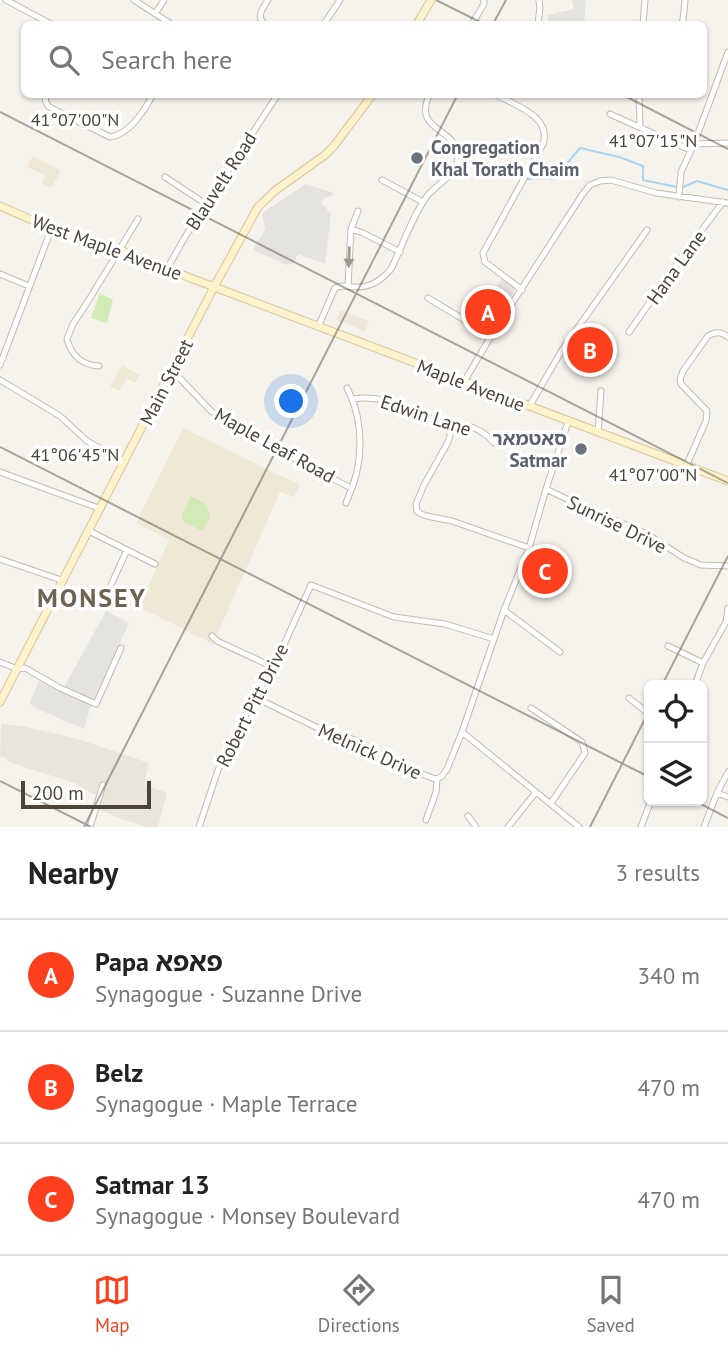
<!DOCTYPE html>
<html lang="en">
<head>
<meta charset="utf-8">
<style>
	:root { --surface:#fff; --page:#f6f6f6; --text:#222; --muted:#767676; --line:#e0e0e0; --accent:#fc3f1d }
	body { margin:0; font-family:"PT Sans","Noto Sans Hebrew",sans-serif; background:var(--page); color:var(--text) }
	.controls { position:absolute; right:21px; bottom:21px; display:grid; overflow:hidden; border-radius:10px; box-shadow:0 2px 5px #0004 }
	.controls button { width:63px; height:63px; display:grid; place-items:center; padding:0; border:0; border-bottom:2px solid var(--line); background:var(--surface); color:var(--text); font:35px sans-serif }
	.scale { position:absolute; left:21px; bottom:18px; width:130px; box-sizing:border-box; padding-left:7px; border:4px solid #4b4439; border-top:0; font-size:19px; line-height:24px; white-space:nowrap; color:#4b4439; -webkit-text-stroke:5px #fff; paint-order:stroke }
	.you { position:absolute; left:292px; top:402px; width:24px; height:24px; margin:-18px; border:5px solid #fff; border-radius:50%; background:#1a73e8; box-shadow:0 0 0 10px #1a73e833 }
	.badge { display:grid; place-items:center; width:46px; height:46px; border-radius:50%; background:var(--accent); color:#fff; font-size:23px; font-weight:700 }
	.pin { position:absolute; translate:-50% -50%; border:4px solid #fff; box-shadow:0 2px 7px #0006 }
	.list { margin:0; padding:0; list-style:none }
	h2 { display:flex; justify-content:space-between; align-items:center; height:91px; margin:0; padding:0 28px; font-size:30px }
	h2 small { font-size:23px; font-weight:400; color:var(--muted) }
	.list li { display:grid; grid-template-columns:46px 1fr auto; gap:21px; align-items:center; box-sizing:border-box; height:112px; padding:0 28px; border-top:2px solid var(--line) }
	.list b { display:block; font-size:26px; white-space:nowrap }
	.list p { margin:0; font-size:23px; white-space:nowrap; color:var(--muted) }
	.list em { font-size:23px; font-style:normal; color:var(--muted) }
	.icon { flex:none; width:38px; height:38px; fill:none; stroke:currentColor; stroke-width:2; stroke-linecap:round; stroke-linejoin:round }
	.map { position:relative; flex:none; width:728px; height:827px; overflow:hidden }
	.search { position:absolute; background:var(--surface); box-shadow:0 2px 5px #0004; left:21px; right:21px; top:21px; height:77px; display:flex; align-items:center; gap:18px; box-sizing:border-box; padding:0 24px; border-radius:10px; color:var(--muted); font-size:26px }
	.sheet { height:427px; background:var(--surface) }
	nav { display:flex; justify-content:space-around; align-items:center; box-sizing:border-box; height:98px; border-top:2px solid var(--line); background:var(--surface); font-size:19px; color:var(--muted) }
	nav a { display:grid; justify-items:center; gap:4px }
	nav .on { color:var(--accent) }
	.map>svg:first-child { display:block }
</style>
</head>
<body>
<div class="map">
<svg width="728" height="827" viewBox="0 0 728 827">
	<rect width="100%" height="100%" fill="#f6f3ec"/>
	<path fill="#eae5da" d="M 1,724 L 22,726 L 78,739 L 149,763 L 144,784 L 167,793 L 158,827 L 147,827 L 122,819 L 92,807 L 96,795 L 82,788 L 78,784 L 27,768 L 7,761 L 6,758 L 0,757 Z"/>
	<path fill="#efe8d6" d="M 33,156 L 61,171 L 51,188 L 42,184 L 45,176 L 27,166 Z
		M 340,310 L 369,321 L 365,331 L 336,320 Z
		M 122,365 L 140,375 L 135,383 L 127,379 L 119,391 L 110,386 Z
		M 183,428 L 300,485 L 294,497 L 280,492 L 213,644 L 139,607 L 169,540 L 136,523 Z"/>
	<path fill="#d2eab5" d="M 100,293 L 113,300 L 107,323 L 91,318 Z
		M 191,496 L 207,505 L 210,518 L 202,531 L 183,521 L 182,515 Z"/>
	<path fill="#e5e3e0" d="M 572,0 L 586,0 L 584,24 L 549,24 L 547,15 L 574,9 Z
		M 306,184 L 333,193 L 334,195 L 322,199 L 322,203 L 331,214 L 325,264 L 298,254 L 294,263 L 287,265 L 253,250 L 265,229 L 262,214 L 266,210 Z
		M 502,279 L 516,288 L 504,308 L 489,298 Z
		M 106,611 L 129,623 L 91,705 L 84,729 L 33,707 L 30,702 L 39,681 L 62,691 Z"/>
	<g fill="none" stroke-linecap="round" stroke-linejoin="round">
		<path stroke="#a9d4f2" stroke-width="2" d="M 527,179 L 554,179 L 580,148 L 619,157 L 643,166 L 643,180 L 677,187
			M 683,187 L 697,181 L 728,190"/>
		<g stroke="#c2bbae" stroke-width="7">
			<path id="street" d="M 6,0 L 51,24
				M 134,0 L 171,24
				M 155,14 L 164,0
				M 265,24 C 255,17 263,8 268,0
				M 324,24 L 340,0
				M 472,24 L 484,4 L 484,0
				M 538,24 L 540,8 L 539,0
				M 643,24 L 645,0
				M 681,24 L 683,20 L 685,0
				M 46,94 C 44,101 46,105 51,108 L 110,137 C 129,135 145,110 153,94
				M 495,94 C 514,105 552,116 543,144 L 483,253 L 485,262 L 522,290
				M 639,94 L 640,127
				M 610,114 L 690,150
				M 694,144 L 728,143
				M 165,177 L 206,204
				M 382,180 L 423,202
				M 679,197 L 681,172 L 694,144 L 728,52
				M 351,229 L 363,233 L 400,252
				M 167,269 L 185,237 L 278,94
				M 0,274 L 29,286
				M 348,286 L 351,229 L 358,211
				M 428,298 L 491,336
				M 318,327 L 335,288 C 342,285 346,286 353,287 C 370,288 381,281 391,269 C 402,247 413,214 428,195 C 438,184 458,173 458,157 C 458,127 411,132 430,94
				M 629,332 L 683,255 L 723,202
				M 0,365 L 52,227
				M 99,366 C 82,365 71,355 67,339 L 73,324 L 87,303 L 138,219
				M 172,370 L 211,411 L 247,434 L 351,488
				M 0,380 L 60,416 L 87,441 L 125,462
				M 464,382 L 491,336 L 582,195 L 590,185 L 600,181 L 611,180 L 656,193 L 728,203
				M 353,399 C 391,393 415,416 449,425 C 455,426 460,425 466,426 C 476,427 488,435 494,443
				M 529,407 L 562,350 L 647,230
				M 450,425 L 450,436 L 447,444 L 424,485 L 416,504 L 417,511 L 421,514 L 427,516 L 452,521 L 529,548
				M 598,432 L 601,391
				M 687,464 L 706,421 L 707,411 L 681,384 L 680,379 L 683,371 L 708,336 C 716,331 721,332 728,337
				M 0,472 L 101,509
				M 546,489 L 579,505 L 647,534 L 684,558 L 701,565 L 728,566
				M 346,503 C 350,492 355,482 357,471 C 363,444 360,412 347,388
				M 89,531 L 155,564
				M 0,559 L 64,581
				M 105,598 L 127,550
				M 504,610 L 560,652
				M 212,636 L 217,641 L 273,667
				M 668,646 L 703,663
				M 0,662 L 17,669 L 25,668 L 60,688 L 96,704 L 121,648
				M 695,685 L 703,663 L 726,622 L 728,608
				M 254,697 L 316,727 L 355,740 L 408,768 L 432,778 L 437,779 L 442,776 L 447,769 L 462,732 L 504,610 L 529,548 L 546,489 L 568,422
				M 629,698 L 649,714
				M 531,708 L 582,742 L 585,753 L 551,803
				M 462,732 L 579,827
				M 717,793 L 728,797
				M 468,816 L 476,827
				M 426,820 L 436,792 L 437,779
				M 90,827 L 103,785
				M 199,827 L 218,770 L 259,689 L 276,662 L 311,585 L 394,617 L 445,624 L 494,639
				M 508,827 L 536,792
				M 641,827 L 651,801
				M 704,827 L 717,793 L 728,772"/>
		</g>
		<g stroke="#d6c79b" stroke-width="9">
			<path id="secondary" d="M 417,24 L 431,0
				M 0,206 L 41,224 L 120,250 L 193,279 L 728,481
				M 0,702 L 214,287 L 258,207 L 276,190 L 325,155 L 334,146 L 373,94"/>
		</g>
		<use href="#street" stroke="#fff" stroke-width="5"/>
		<use href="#secondary" stroke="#fff3cd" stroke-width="7"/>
	</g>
	<defs><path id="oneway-solid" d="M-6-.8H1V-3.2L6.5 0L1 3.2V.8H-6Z" transform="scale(1.75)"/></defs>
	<use fill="#9c9892" href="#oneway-solid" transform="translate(349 257) rotate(92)"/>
	<path fill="none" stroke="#4b4439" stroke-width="2" stroke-opacity="0.45" d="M 436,0 L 484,24M 493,24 L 506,0M 621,94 L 728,149M 0,112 L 728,483M 0,447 L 649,777M 662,685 L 728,556M 0,781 L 91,827M 695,801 L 728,818M 84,827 L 458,94M 590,827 L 649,711"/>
	<g fill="#6b7280" stroke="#fff" stroke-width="2.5">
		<circle cx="417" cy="158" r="7"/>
		<circle cx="581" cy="449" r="7"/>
	</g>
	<g text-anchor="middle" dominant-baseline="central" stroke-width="7" stroke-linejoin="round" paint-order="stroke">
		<g font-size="19" font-weight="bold" fill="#5b616d" stroke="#fff" text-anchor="start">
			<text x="431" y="147">Congregation<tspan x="431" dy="22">Khal Torath Chaim</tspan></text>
			<text x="567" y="438" text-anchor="end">סאטמאר<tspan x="567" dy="22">Satmar</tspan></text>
		</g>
		<g font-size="19" fill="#4b4439" stroke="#fff">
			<text transform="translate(221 181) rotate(-57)">Blauvelt Road</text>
			<text transform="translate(107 247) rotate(20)">West Maple Avenue</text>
			<text transform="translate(676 267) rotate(-54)">Hana Lane</text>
			<text transform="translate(166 382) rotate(-63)">Main Street</text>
			<text transform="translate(471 385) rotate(21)">Maple Avenue</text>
			<text transform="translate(426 415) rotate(18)">Edwin Lane</text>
			<text transform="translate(275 445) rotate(29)">Maple Leaf Road</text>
			<text transform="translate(617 524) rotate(26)">Sunrise Drive</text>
			<text transform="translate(252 705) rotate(-63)">Robert Pitt Drive</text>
			<text transform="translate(370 751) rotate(24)">Melnick Drive</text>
		</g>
		<g font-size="26" font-weight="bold" letter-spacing="2" fill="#6e6250" stroke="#fff">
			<text x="92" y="597">MONSEY</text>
		</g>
	</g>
	<g font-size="18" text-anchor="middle" fill="#4b4439" stroke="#fff" stroke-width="7" stroke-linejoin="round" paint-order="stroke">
		<text x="75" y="126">41°07'00"N</text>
		<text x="653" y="147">41°07'15"N</text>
		<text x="75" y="461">41°06'45"N</text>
		<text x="653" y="481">41°07'00"N</text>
	</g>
</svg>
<div class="controls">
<button><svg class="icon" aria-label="locate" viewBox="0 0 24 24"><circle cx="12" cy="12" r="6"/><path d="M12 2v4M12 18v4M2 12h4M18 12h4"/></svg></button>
<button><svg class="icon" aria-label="layers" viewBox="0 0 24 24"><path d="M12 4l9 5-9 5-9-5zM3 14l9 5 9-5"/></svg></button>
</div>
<div class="scale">200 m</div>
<div class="you"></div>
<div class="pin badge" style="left:488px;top:312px">A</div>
<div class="pin badge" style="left:590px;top:350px">B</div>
<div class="pin badge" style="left:545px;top:571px">C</div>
<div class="search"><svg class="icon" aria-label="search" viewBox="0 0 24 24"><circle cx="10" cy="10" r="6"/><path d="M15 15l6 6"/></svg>Search here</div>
</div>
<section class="sheet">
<h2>Nearby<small>3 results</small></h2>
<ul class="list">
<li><span class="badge">A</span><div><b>Papa פאפא</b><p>Synagogue · Suzanne Drive</p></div><em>340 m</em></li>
<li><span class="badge">B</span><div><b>Belz</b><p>Synagogue · Maple Terrace</p></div><em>470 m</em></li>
<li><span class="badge">C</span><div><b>Satmar 13</b><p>Synagogue · Monsey Boulevard</p></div><em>470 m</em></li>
</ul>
</section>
<nav>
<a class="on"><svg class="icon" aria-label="map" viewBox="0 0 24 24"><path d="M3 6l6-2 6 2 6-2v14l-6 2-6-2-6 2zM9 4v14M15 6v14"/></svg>Map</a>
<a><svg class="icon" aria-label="directions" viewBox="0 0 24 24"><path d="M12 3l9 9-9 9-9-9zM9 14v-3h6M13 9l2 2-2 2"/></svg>Directions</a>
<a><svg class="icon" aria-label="saved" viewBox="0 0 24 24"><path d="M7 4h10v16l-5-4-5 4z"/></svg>Saved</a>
</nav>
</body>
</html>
